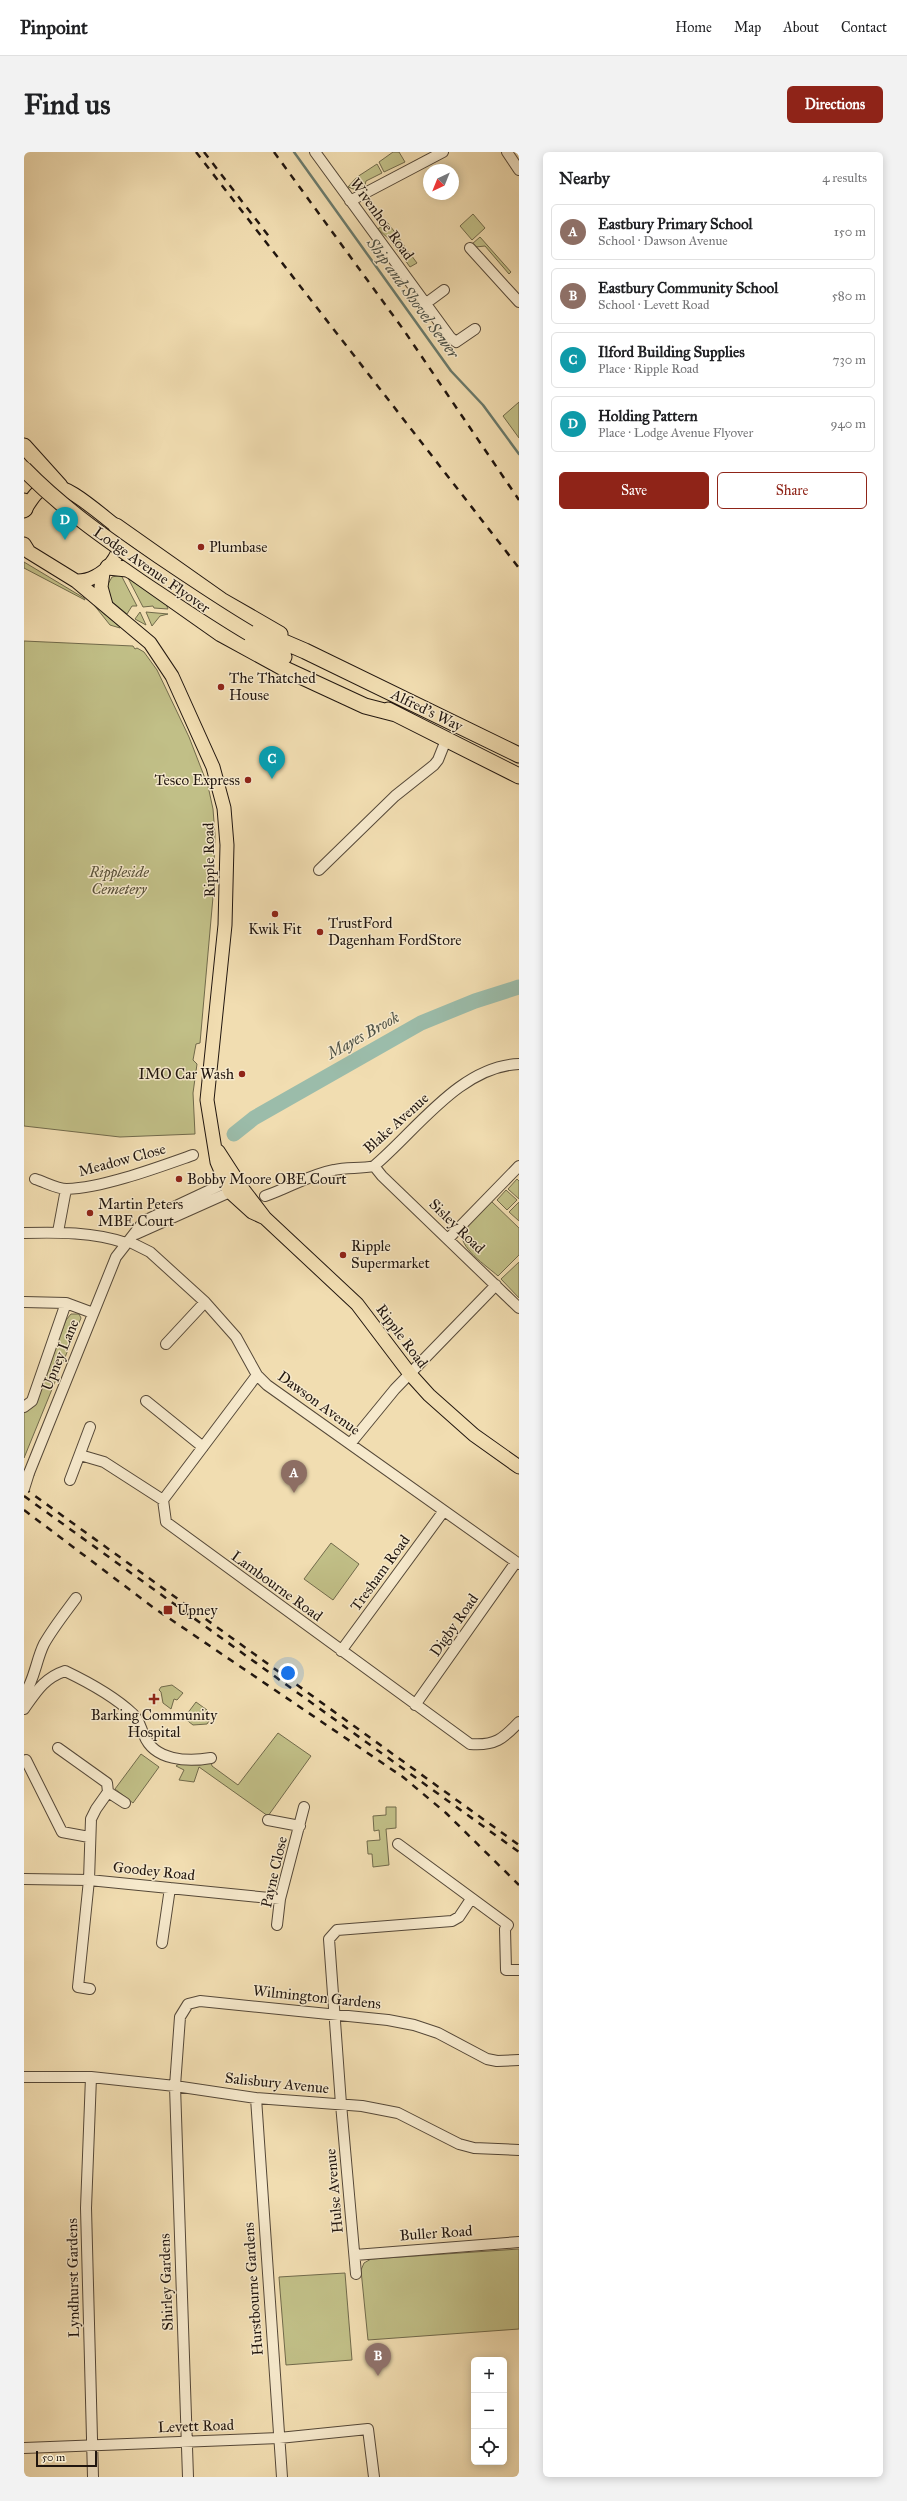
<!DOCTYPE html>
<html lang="en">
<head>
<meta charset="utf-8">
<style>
	:root { --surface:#fff; --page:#f2f2f2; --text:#202124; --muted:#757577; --line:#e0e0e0; --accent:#8f2418 }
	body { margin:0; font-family:"IM FELL Great Primer",serif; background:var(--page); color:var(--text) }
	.controls { position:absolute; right:12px; bottom:12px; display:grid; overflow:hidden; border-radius:6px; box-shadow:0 2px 10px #0003 }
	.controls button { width:36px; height:36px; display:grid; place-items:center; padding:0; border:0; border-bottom:1px solid var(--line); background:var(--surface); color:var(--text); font:20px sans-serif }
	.compass { position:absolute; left:399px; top:12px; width:36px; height:36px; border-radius:50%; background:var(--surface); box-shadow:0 2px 10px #0003; rotate:223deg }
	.scale { position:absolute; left:12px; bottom:10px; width:61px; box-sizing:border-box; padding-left:4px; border:2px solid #21160f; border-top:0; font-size:11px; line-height:14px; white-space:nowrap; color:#21160f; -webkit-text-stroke:3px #f6e9cc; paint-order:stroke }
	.you { position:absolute; left:264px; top:1521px; width:14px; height:14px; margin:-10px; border:3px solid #fff; border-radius:50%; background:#1a73e8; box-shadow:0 0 0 6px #1a73e833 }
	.badge { display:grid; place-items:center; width:26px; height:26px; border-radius:50%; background:var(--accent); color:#fff; font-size:13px; font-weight:700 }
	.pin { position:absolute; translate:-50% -33px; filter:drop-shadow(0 1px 2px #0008) }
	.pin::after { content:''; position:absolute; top:21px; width:14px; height:12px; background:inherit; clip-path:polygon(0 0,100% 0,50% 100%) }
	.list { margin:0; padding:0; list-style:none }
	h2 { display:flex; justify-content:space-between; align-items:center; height:52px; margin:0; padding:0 16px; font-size:17px }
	h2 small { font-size:13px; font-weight:400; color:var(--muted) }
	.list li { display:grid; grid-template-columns:26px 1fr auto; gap:12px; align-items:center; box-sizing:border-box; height:56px; margin:0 8px 8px; padding:0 8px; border:1px solid var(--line); border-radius:6px }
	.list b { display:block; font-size:15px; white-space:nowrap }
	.list p { margin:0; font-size:13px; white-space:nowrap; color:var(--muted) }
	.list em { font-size:13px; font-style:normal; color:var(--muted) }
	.actions { display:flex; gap:8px; padding:12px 16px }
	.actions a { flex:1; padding:9px 0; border:1px solid var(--accent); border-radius:6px; text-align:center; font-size:14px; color:var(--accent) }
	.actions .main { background:var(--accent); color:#fff }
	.icon { flex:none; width:22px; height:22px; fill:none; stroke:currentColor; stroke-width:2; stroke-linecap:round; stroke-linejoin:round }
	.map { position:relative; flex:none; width:495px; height:2325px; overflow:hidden; border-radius:6px }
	header { display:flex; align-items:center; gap:24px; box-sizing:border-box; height:56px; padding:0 20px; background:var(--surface); border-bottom:1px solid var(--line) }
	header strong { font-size:19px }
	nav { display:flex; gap:22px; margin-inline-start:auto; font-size:14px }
	.intro { display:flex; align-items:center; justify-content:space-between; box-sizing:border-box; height:96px; padding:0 24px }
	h1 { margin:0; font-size:28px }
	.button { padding:10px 18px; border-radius:6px; background:var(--accent); color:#fff; font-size:14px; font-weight:700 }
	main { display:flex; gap:24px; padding:0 24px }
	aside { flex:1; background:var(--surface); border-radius:6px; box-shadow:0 2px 10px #0003 }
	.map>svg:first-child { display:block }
</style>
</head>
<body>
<header>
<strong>Pinpoint</strong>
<nav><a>Home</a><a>Map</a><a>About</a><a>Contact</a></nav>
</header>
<div class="intro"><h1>Find us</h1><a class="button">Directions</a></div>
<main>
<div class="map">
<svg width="495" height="2325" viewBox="0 0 495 2325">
	<rect width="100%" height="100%" fill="#f1ddb1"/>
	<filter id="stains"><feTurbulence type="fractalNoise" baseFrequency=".005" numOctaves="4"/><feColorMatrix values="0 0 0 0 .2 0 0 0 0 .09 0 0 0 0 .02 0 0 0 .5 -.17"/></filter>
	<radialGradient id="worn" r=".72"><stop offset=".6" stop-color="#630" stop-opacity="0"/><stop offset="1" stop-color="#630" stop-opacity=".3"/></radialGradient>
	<path fill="#c1bf87" stroke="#716a4b" d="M 369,0 L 375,0 L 381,10 L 360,20 L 355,10 Z
		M 353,12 L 358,21 L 342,29 L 341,33 L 332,38 L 324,35 L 333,25 Z
		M 449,62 L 461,76 L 448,88 L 436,74 Z
		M 363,70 L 373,83 L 366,88 L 354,77 Z
		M 456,85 L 487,120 L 485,122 L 461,94 L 452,95 L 448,92 Z
		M 375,86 L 382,97 L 376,101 L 368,91 Z
		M 384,99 L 393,111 L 386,115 L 378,104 Z
		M 495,250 L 495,286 L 479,264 Z
		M 0,410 L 60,446 L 61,448 L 0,416 Z
		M 97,423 L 113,454 L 108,454 L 103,462 L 86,448 L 83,434 L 88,425 Z
		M 104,426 L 142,452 L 144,457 L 130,456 L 129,454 L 119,455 Z
		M 70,453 L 96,475 L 96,476 L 86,473 Z
		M 116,460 L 122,473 L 111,467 Z
		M 122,460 L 144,462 L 136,464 L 128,474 Z
		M 0,489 L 109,494 L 111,497 L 113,496 L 120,500 L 133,518 L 165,585 L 184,634 L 189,657 L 191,683 L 189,745 L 176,891 L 172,892 L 169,908 L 173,912 L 169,941 L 171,982 L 96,985 L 0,974 Z
		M 493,1027 L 495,1029 L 495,1047 L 484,1037 Z
		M 482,1038 L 493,1048 L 483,1058 L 473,1048 Z
		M 467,1049 L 495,1076 L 495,1103 L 474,1124 C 463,1114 433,1095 438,1078 Z
		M 495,1050 L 495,1069 L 485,1060 Z
		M 495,1110 L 495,1146 L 477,1127 Z
		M 47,1162 L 55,1162 L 57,1166 L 0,1306 L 0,1259 L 9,1255 L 42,1168 Z
		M 307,1391 L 335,1412 L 309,1448 L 280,1427 Z
		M 148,1533 L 159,1541 L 153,1548 L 150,1547 L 147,1557 L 139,1551 L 137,1540 L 135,1538 L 137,1535 Z
		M 172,1550 L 183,1558 L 185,1569 L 183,1572 L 169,1573 L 160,1566 Z
		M 254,1581 L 287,1604 L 244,1664 L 175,1615 L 170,1630 L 155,1628 L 160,1618 L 152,1614 L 155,1612 L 176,1613 L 187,1610 L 188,1614 L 214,1633 Z
		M 117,1602 L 135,1615 L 109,1651 L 91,1637 Z
		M 362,1655 L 372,1655 L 372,1676 L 362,1677 L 365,1713 L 349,1715 L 348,1702 L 344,1702 L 343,1689 L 356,1688 L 355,1678 L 350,1679 L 349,1664 L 362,1663 Z
		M 495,2097 L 495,2177 L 344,2188 L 337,2118 L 340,2111 L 347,2107 Z
		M 321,2121 L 328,2208 L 262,2213 L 255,2125 Z"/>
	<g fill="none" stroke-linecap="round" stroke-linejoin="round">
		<path stroke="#6a7a6c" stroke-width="2.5" d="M 270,0 L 427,219 L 459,253 L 495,302"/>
		<path stroke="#9bbcaa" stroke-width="15" d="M 210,982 L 230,966 L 397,871 L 451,849 L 495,835"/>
		<g stroke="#554838" stroke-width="12">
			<path id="minor" d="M 291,0 L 426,185 L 432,190 L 451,177
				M 483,0 L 495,18
				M 326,49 L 419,0
				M 446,96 L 495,150
				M 401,152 L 420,138
				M 295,718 L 371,644 L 410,613 L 414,608 L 422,588
				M 350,1014 L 358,1024 L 495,1156
				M 11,1027 C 21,1030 33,1037 43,1037 C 79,1036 135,1015 169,1003
				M 241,1044 C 265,1036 284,1023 310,1018 C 323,1015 337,1017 350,1014 C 392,979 436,914 495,912
				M 34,1080 L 42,1037
				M 0,1081 C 33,1080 70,1080 102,1091
				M 112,1082 L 206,1040
				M 425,1086 L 495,1014
				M 104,1089 L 126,1100 L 181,1150 L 212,1185 L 233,1223 L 243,1233 L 495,1412
				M 0,1150 L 42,1151 L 69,1161
				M 142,1192 L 181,1150
				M 233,1223 L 139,1348 L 142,1370 L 446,1592 C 471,1594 479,1587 495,1570
				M 122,1249 L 179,1295
				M 0,1255 L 8,1249 L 42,1151
				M 326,1292 L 371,1237 L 472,1133
				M 56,1303 L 80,1310 L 139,1348
				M 5,1321 L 92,1105 L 120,1069 L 201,1031
				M 46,1328 L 66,1275
				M 317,1499 L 419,1360
				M 0,1543 C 11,1527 12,1508 20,1492 C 29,1476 41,1461 52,1446
				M 391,1553 L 492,1410
				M 0,1557 C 12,1540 20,1526 41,1519 C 64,1530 90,1544 109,1562 C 116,1569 116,1575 120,1583 C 130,1609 164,1610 187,1606
				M 34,1596 L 83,1631 L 84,1640 L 72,1657 L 67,1667 L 65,1728 L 54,1835 L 66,1837
				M 2,1608 L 38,1680 L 65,1685
				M 84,1640 L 101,1651
				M 244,1668 L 276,1674
				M 374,1692 L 484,1773 L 481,1777 L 482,1818 L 495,1818
				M 0,1727 L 65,1728 L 256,1747
				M 253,1773 L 256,1747 L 280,1655
				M 138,1791 L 146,1736
				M 0,1925 L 67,1925 L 151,1934 L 232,1946 L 338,1954 L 374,1961 L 435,1992 L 450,1996 L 495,1998
				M 67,1925 L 62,2056 L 69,2325
				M 232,1946 L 258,2325
				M 331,2103 L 495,2090
				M 332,2122 L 317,1952 L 305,1787 L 313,1778 L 428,1769 L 435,1765 L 447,1747
				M 0,2296 L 255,2286 L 344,2277 L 350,2325
				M 164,2325 L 151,1934 L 156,1865 L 164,1852 L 176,1849 L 364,1868 L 390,1873 L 414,1881 L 463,1907 L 473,1909 L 495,1908"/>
		</g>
		<g stroke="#21160f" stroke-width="15">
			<path id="major" d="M 0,359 C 6,350 12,338 23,334 C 40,328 78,364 92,374 C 106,400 78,430 52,429
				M 0,392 L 5,400 L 52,429 L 126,491 L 148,524 L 189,615 L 200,656 L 203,693 L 201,773 L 183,948 L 193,1010 L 206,1040 L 228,1060 L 241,1066
				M 79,421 L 77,435 L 82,453
				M 194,999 L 218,1036 L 241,1066 L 333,1152 L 386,1222 L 405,1243 L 450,1283 L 495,1315"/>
		</g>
		<g stroke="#21160f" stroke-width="17">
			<path id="highway" d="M 0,294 L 36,334
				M 0,349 L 1,357
				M 92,374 L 197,448 L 256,482
				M 84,415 L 103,417 L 109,420 L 197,482 L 261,517 L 341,554 L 372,562
				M 225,481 L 260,505
				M 229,482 L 253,487 L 281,499 L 495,603
				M 364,558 L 495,624"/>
		</g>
		<use href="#minor" stroke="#f6e9cc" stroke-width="10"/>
		<use href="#major" stroke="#f1ddb1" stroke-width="13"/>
		<use href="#highway" stroke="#f1ddb1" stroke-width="15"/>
		<path stroke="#21160f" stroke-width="2.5" stroke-dasharray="7 7" stroke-linecap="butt" d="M 172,0 L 495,416
			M 180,0 L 247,87
			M 250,0 L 379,177 L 495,348
			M 0,1336 L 495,1693
			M 0,1344 L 495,1700
			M 0,1358 L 130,1456 L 379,1625 L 422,1661 L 495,1733"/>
		<g stroke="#554838" stroke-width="12" stroke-linecap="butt">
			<path id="minor-bridge" d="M 0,1337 L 5,1321"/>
		</g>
		<g stroke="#21160f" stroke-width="17" stroke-linecap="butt">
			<path id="highway-bridge" d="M 0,317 C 38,356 81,386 126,417 C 159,439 191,461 225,481"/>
		</g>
		<use href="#minor-bridge" stroke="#f6e9cc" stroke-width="10"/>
		<use href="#highway-bridge" stroke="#f1ddb1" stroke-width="15"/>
	</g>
	<g fill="#8f2418" stroke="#f6e9cc" stroke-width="1.5">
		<circle cx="177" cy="395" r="4"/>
		<circle cx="197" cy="535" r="4"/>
		<circle cx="224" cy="628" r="4"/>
		<circle cx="251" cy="762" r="4"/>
		<circle cx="296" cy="780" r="4"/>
		<circle cx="218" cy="922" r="4"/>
		<circle cx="155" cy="1027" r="4"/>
		<circle cx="66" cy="1061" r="4"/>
		<circle cx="319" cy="1103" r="4"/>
		<rect x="139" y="1453" width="10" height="10" rx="2"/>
		<path d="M128 1541h4v4h4v4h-4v4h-4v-4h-4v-4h4z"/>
	</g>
	<g text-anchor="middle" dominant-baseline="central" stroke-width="3" stroke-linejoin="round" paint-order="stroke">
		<g font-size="15" fill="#21160f" stroke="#f6e9cc">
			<text transform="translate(358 67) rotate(54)">Wivenhoe Road</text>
			<text transform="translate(128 418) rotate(35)">Lodge Avenue Flyover</text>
			<text transform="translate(403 558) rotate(26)">Alfred's Way</text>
			<text transform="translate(185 708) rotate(-91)">Ripple Road</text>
			<text transform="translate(372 971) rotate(-42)">Blake Avenue</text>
			<text transform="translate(98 1008) rotate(-15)">Meadow Close</text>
			<text transform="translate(433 1074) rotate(44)">Sisley Road</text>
			<text transform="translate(378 1184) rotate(53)">Ripple Road</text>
			<text transform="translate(36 1203) rotate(-68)">Upney Lane</text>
			<text transform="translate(295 1251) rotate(36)">Dawson Avenue</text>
			<text transform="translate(356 1421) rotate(-54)">Tresham Road</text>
			<text transform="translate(253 1434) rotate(36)">Lambourne Road</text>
			<text transform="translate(430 1473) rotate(-55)">Digby Road</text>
			<text transform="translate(130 1719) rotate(6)">Goodey Road</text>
			<text transform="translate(250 1720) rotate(-77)">Payne Close</text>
			<text transform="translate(293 1845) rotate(6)">Wilmington Gardens</text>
			<text transform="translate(253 1931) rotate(6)">Salisbury Avenue</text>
			<text transform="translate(310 2039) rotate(-95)">Hulse Avenue</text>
			<text transform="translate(412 2081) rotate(-4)">Buller Road</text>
			<text transform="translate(49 2126) rotate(-91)">Lyndhurst Gardens</text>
			<text transform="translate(142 2130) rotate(-92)">Shirley Gardens</text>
			<text transform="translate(229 2137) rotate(-94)">Hurstbourne Gardens</text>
			<text transform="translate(172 2274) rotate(-2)">Levett Road</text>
		</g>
		<g font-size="15" fill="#21160f" stroke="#f6e9cc" text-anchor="start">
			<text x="185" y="395">Plumbase</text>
			<text x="205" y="526">The Thatched<tspan x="205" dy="17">House</tspan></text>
			<text x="216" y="628" text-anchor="end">Tesco Express</text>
			<text x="304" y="771">TrustFord<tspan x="304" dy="17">Dagenham FordStore</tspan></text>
			<text x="251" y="777" text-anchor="middle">Kwik Fit</text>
			<text x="210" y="922" text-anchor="end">IMO Car Wash</text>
			<text x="163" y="1027">Bobby Moore OBE Court</text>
			<text x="74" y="1052">Martin Peters<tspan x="74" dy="17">MBE Court</tspan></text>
			<text x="327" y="1094">Ripple<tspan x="327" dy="17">Supermarket</tspan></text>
			<text x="153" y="1458">Upney</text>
			<text x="130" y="1563" text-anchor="middle">Barking Community<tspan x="130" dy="17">Hospital</tspan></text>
		</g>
		<g font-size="15" font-style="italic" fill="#595139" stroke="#f6e9cc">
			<text x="95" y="720">Rippleside<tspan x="95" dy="17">Cemetery</tspan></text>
		</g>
		<g font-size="16" font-style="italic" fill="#4c5045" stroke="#f6e9cc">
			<text transform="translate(389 146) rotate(54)">Ship and Shovel Sewer</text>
			<text transform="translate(339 883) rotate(-29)">Mayes Brook</text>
		</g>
	</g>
	<rect width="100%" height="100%" filter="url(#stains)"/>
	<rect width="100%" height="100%" fill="url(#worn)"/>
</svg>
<div class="controls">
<button>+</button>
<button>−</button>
<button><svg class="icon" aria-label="locate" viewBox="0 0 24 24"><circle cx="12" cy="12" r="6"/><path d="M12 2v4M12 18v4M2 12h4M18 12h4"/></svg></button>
</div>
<svg class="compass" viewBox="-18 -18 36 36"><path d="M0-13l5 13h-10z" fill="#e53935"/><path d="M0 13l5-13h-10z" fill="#757577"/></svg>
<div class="scale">50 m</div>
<div class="you"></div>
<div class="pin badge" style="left:270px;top:1341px;background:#8d6e63">A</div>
<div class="pin badge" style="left:354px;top:2224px;background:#8d6e63">B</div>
<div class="pin badge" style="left:248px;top:627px;background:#0f9aa8">C</div>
<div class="pin badge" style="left:41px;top:388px;background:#0f9aa8">D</div>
</div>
<aside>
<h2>Nearby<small>4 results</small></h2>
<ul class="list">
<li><span class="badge" style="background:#8d6e63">A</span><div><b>Eastbury Primary School</b><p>School · Dawson Avenue</p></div><em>150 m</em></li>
<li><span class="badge" style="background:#8d6e63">B</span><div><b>Eastbury Community School</b><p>School · Levett Road</p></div><em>580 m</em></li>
<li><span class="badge" style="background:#0f9aa8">C</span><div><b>Ilford Building Supplies</b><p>Place · Ripple Road</p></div><em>730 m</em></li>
<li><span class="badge" style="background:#0f9aa8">D</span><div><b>Holding Pattern</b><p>Place · Lodge Avenue Flyover</p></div><em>940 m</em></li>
</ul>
<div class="actions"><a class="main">Save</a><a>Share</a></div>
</aside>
</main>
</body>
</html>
